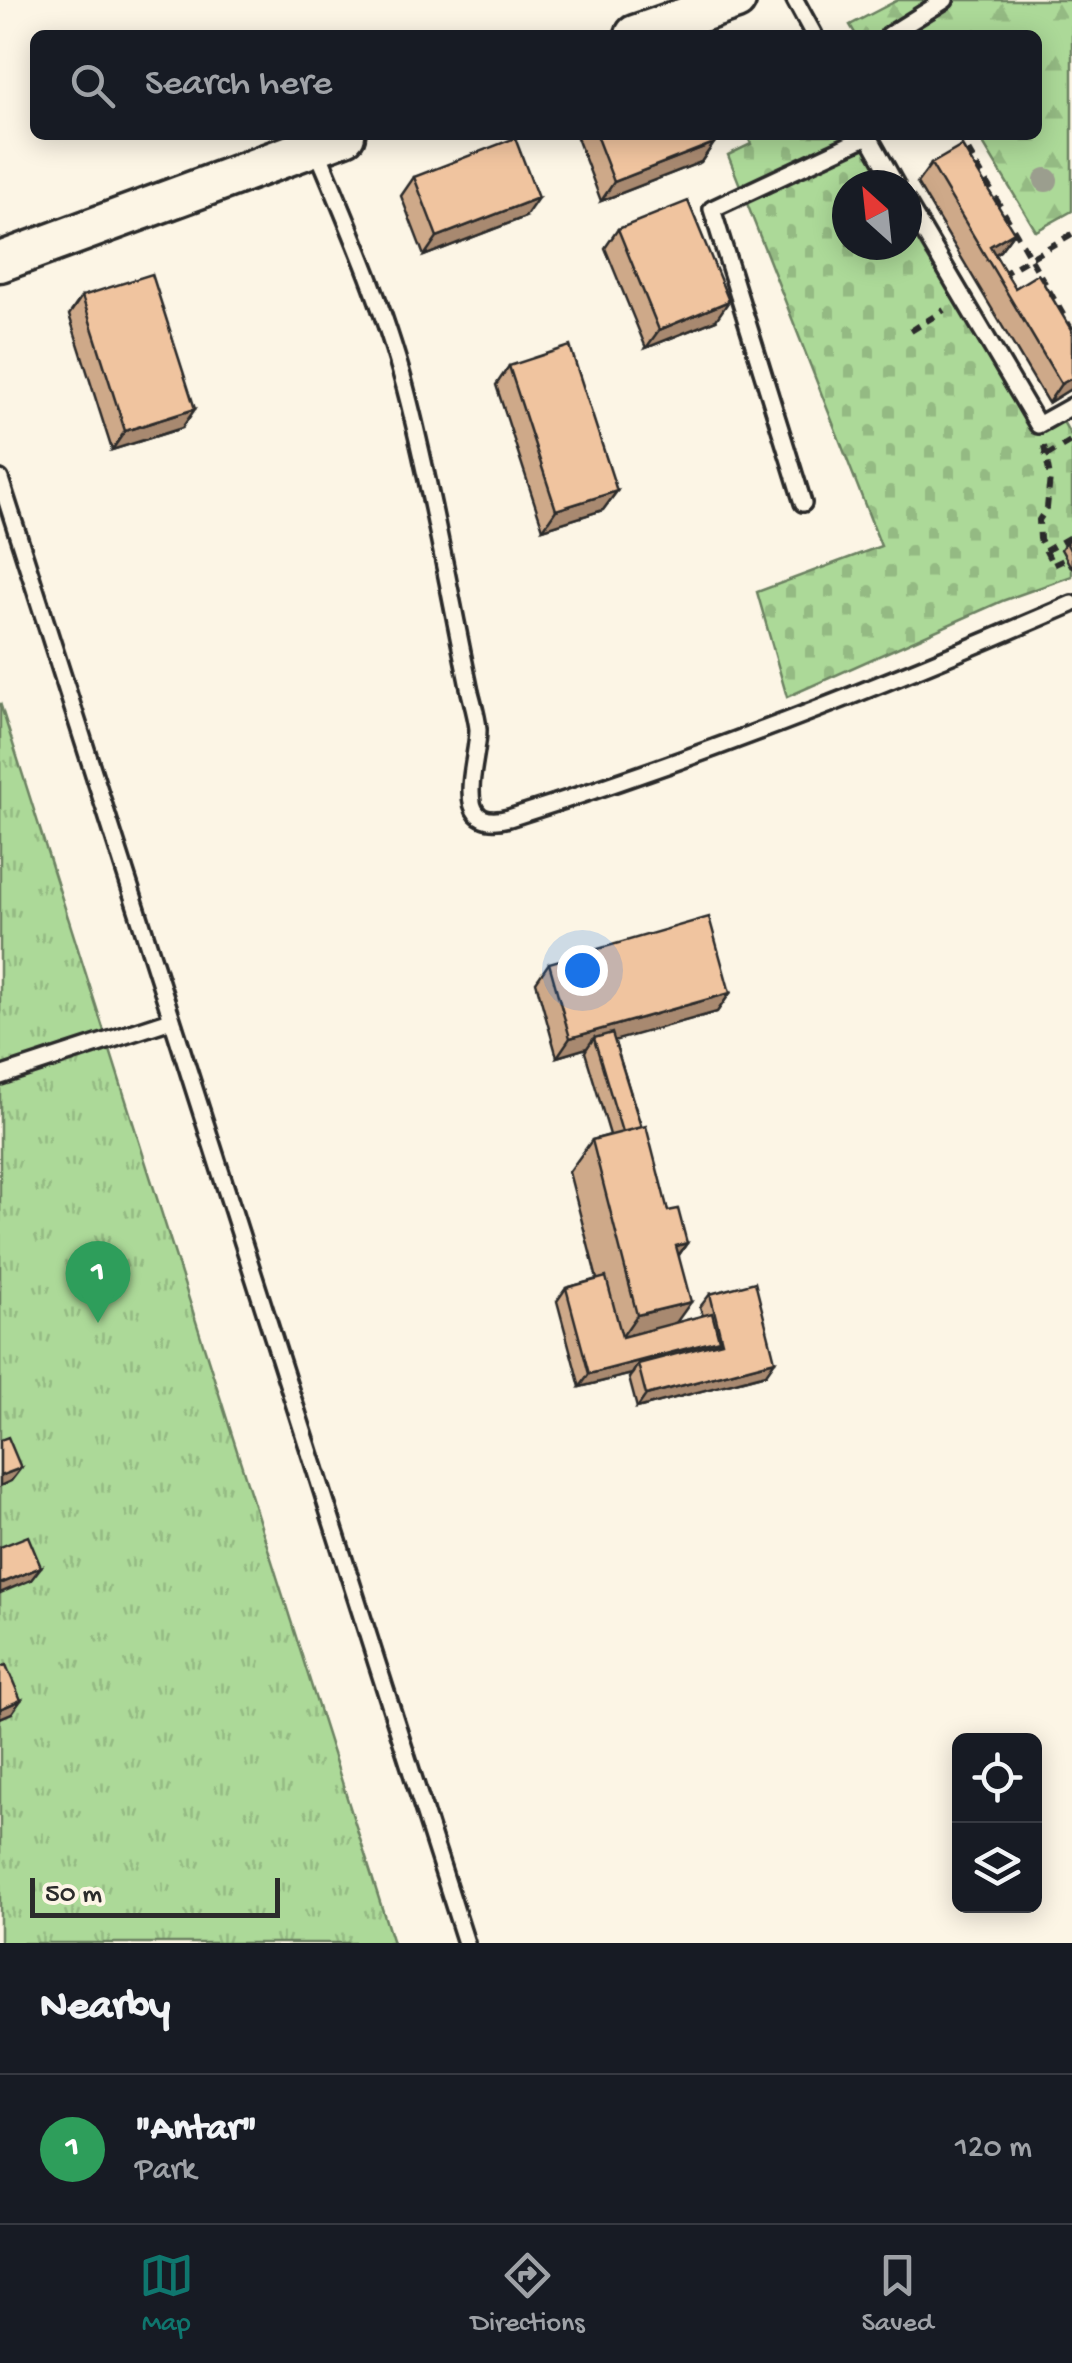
<!DOCTYPE html>
<html lang="en">
<head>
<meta charset="utf-8">
<style>
	:root { --surface:#171b24; --page:#20242c; --text:#f1f3f6; --muted:#9ea1a6; --line:#363941; --accent:#0f766e }
	body { margin:0; font-family:"Gochi Hand",sans-serif; background:var(--page); color:var(--text) }
	.controls { position:absolute; right:30px; bottom:30px; display:grid; overflow:hidden; border-radius:15px; box-shadow:0 5px 25px #0003 }
	.controls button { width:90px; height:90px; display:grid; place-items:center; padding:0; border:0; border-bottom:2px solid var(--line); background:var(--surface); color:var(--text); font:50px sans-serif }
	.compass { position:absolute; left:832px; top:170px; width:90px; height:90px; border-radius:50%; background:var(--surface); box-shadow:0 5px 25px #0003; rotate:333deg }
	.scale { position:absolute; left:30px; bottom:25px; width:250px; box-sizing:border-box; padding-left:10px; border:5px solid #2b2b2b; border-top:0; font-size:28px; line-height:35px; white-space:nowrap; color:#2b2b2b; -webkit-text-stroke:8px #fcf5e5; paint-order:stroke }
	.you { position:absolute; left:582px; top:970px; width:35px; height:35px; margin:-25px; border:8px solid #fff; border-radius:50%; background:#1a73e8; box-shadow:0 0 0 15px #1a73e833 }
	.badge { display:grid; place-items:center; width:65px; height:65px; border-radius:50%; background:var(--accent); color:#fff; font-size:32px; font-weight:700 }
	.pin { position:absolute; translate:-50% -82px; filter:drop-shadow(0 2px 5px #0008) }
	.pin::after { content:''; position:absolute; top:52px; width:35px; height:30px; background:inherit; clip-path:polygon(0 0,100% 0,50% 100%) }
	.list { margin:0; padding:0; list-style:none }
	h2 { display:flex; justify-content:space-between; align-items:center; height:130px; margin:0; padding:0 40px; font-size:42px }
	h2 small { font-size:32px; font-weight:400; color:var(--muted) }
	.list li { display:grid; grid-template-columns:65px 1fr auto; gap:30px; align-items:center; box-sizing:border-box; height:150px; padding:0 40px; border-top:2px solid var(--line) }
	.list b { display:block; font-size:38px; white-space:nowrap }
	.list p { margin:0; font-size:32px; white-space:nowrap; color:var(--muted) }
	.list em { font-size:32px; font-style:normal; color:var(--muted) }
	.icon { flex:none; width:55px; height:55px; fill:none; stroke:currentColor; stroke-width:2; stroke-linecap:round; stroke-linejoin:round }
	.map { position:relative; flex:none; width:1072px; height:1943px; overflow:hidden }
	.search { position:absolute; background:var(--surface); box-shadow:0 5px 25px #0003; left:30px; right:30px; top:30px; height:110px; display:flex; align-items:center; gap:25px; box-sizing:border-box; padding:0 35px; border-radius:15px; color:var(--muted); font-size:38px }
	.sheet { height:280px; background:var(--surface) }
	nav { display:flex; justify-content:space-around; align-items:center; box-sizing:border-box; height:140px; border-top:2px solid var(--line); background:var(--surface); font-size:28px; color:var(--muted) }
	nav a { display:grid; justify-items:center; gap:5px }
	nav .on { color:var(--accent) }
	.map>svg:first-child { display:block }
</style>
</head>
<body>
<div class="map">
<svg width="1072" height="1943" viewBox="0 0 1072 1943">
	<defs>
		<pattern id="forest-firs" width="22" height="20" patternUnits="userSpaceOnUse" patternTransform="scale(2.5)"><rect width="22" height="20" fill="#acd998"/><path d="M5 1l3.5 6h-7zM16 11l3.5 6h-7z" fill="#94ba83"/></pattern>
		<pattern id="cemetery-stones" width="16" height="16" patternUnits="userSpaceOnUse" patternTransform="scale(2.5)"><rect width="16" height="16" fill="#acd998"/><path d="M2 7V4a2 2 0 0 1 4 0v3zM10 15v-3a2 2 0 0 1 4 0v3z" fill="#94ba83"/></pattern>
		<pattern id="park-tufts" width="24" height="20" patternUnits="userSpaceOnUse" patternTransform="scale(2.5)"><rect width="24" height="20" fill="#acd998"/><path d="M3 7l-1-3M5 7V3M7 7l1-3M15 17l-1-3M17 17v-4M19 17l1-3" fill="none" stroke="#94ba83"/></pattern>
	</defs>
	<rect width="100%" height="100%" fill="#fcf5e5"/>
	<filter id="ink" filterUnits="userSpaceOnUse"><feTurbulence type="fractalNoise" baseFrequency=".01" numOctaves="2"/><feDisplacementMap in="SourceGraphic" scale="20" xChannelSelector="R" yChannelSelector="G"/><feConvolveMatrix kernelMatrix="1 2 1 2 8 2 1 2 1" color-interpolation-filters="sRGB"/></filter>
	<g filter="url(#ink)">
		<path fill="url(#forest-firs)" stroke="#6c8262" stroke-width="2.5" d="M 898,0 L 1072,0 L 1072,211 L 1036,231 L 978,135 L 1037,135 L 1037,35 L 856,35 L 850,25 Z"/>
		<path fill="url(#cemetery-stones)" stroke="#6c8262" stroke-width="2.5" d="M 747,135 L 861,135 L 891,185 L 847,185 L 847,245 L 907,245 L 907,213 L 1036,430 L 1061,418 L 1072,437 L 1072,576 L 1002,601 L 787,697 L 757,592 L 881,546 L 728,155 L 751,144 Z"/>
		<path fill="url(#park-tufts)" stroke="#6c8262" stroke-width="2.5" d="M 0,703 L 393,1943 L 0,1943 Z"/>
		<g fill="none" stroke-linecap="round" stroke-linejoin="round">
			<g stroke="#2b2b2b" stroke-width="22">
				<path id="service" d="M 795,0 L 814,35
					M 889,35 L 945,0
					M 868,135 L 896,185
					M 315,145 C 350,229 387,313 409,402 C 433,497 450,595 470,692 C 473,704 477,717 478,729 C 479,760 448,834 509,818 C 700,758 888,684 1072,604
					M 907,203 L 1038,425 L 1072,406
					M 0,479 L 466,1943
					M 803,503 L 712,209 L 868,136
					M 0,1076 L 171,1020"/>
			</g>
			<g stroke="#2b2b2b" stroke-width="45">
				<path id="tertiary" d="M 635,35 L 736,0
					M 0,262 L 345,135"/>
			</g>
			<path stroke="#2b2b2b" stroke-width="6" stroke-dasharray="10 8" stroke-linecap="butt" d="M 959,135 L 1072,330
				M 1001,275 L 1072,234
				M 911,331 L 944,310
				M 1044,446 L 1050,477 L 1047,508 L 1039,520 L 1040,539 L 1053,565 L 1066,559
				M 1046,456 L 1072,440
				M 1045,551 L 1072,536"/>
			<use href="#service" stroke="#fcf5e5" stroke-width="15"/>
			<use href="#tertiary" stroke="#fcf5e5" stroke-width="38"/>
		</g>
		<circle fill="#9b9e8e" cx="1046" cy="180" r="12"/>
		<path fill="#cea989" stroke="#2b2b2b" stroke-width="2.5" d="M 576,135 L 711,135 L 714,143 L 701,162 L 601,201 Z
			M 931,164 L 1014,232 L 1000,251 L 995,255 L 1015,288 L 1072,331 L 1072,388 L 1048,403 L 917,183 Z
			M 414,177 L 525,217 L 424,256 L 401,196 Z
			M 618,229 L 716,320 L 646,348 L 605,248 Z
			M 82,296 L 182,428 L 112,450 L 69,315 Z
			M 509,366 L 617,491 L 603,510 L 543,529 L 496,385 Z
			M 1072,539 L 1072,569 L 1061,549 L 1066,542 Z
			M 549,963 L 730,993 L 717,1012 L 614,1040 L 668,1211 L 687,1243 L 679,1255 L 676,1323 L 703,1316 L 700,1307 L 710,1294 L 766,1374 L 637,1408 L 629,1378 L 632,1374 L 580,1387 L 557,1301 L 566,1288 L 597,1279 L 569,1172 L 592,1140 L 610,1135 L 585,1052 L 587,1048 L 557,1057 L 536,982 Z"/>
		<path fill="#a8896f" stroke="#2b2b2b" stroke-width="2.5" d="M 714,143 L 701,162 L 601,201 L 614,182 Z
			M 538,198 L 525,217 L 424,256 L 437,237 Z
			M 1014,232 L 1000,251 L 987,259 L 990,246 Z
			M 729,301 L 716,320 L 646,348 L 659,330 Z
			M 1072,378 L 1072,388 L 1048,403 L 1061,384 Z
			M 195,409 L 182,428 L 112,450 L 125,431 Z
			M 617,491 L 603,510 L 543,529 L 556,510 Z
			M 730,993 L 717,1012 L 596,1046 L 594,1038 L 587,1048 L 557,1057 L 570,1038 Z
			M 687,1243 L 665,1275 L 676,1246 Z
			M 691,1302 L 668,1334 L 614,1348 L 637,1315 Z
			M 719,1340 L 710,1353 L 638,1364 L 632,1374 L 580,1387 L 589,1374 Z
			M 775,1361 L 766,1374 L 637,1408 L 646,1395 Z
			M 21,1468 L 11,1481 L 0,1486 L 0,1476 Z
			M 41,1567 L 31,1580 L 0,1593 L 0,1584 Z
			M 21,1700 L 12,1713 L 0,1718 L 0,1709 Z"/>
		<path fill="#f0c49f" stroke="#2b2b2b" stroke-width="2.5" d="M 596,135 L 711,135 L 714,143 L 614,182 Z
			M 515,138 L 538,198 L 437,237 L 414,177 Z
			M 962,146 L 1014,232 L 990,246 L 1004,270 L 1015,288 L 1038,274 L 1072,331 L 1072,378 L 1061,384 L 931,164 Z
			M 688,201 L 729,301 L 659,330 L 618,229 Z
			M 152,274 L 195,409 L 125,431 L 82,296 Z
			M 570,346 L 617,491 L 556,510 L 509,366 Z
			M 1072,539 L 1072,554 L 1066,542 Z
			M 709,917 L 730,993 L 570,1038 L 549,963 Z
			M 612,1033 L 641,1127 L 622,1132 L 594,1038 Z
			M 646,1126 L 668,1211 L 678,1209 L 687,1243 L 676,1246 L 691,1302 L 637,1315 L 592,1140 Z
			M 606,1277 L 622,1337 L 712,1313 L 719,1340 L 589,1374 L 566,1288 Z
			M 755,1282 L 775,1361 L 646,1395 L 638,1364 L 722,1342 L 710,1294 Z
			M 8,1437 L 21,1468 L 0,1476 L 0,1440 Z
			M 28,1536 L 41,1567 L 0,1584 L 0,1547 Z
			M 6,1665 L 21,1700 L 0,1709 L 0,1667 Z"/>
	</g>
</svg>
<div class="controls">
<button><svg class="icon" aria-label="locate" viewBox="0 0 24 24"><circle cx="12" cy="12" r="6"/><path d="M12 2v4M12 18v4M2 12h4M18 12h4"/></svg></button>
<button><svg class="icon" aria-label="layers" viewBox="0 0 24 24"><path d="M12 4l9 5-9 5-9-5zM3 14l9 5 9-5"/></svg></button>
</div>
<svg class="compass" viewBox="-18 -18 36 36"><path d="M0-13l5 13h-10z" fill="#e53935"/><path d="M0 13l5-13h-10z" fill="#9ea1a6"/></svg>
<div class="scale">50 m</div>
<div class="you"></div>
<div class="pin badge" style="left:98px;top:1323px;background:#2e9e5b">1</div>
<div class="search"><svg class="icon" aria-label="search" viewBox="0 0 24 24"><circle cx="10" cy="10" r="6"/><path d="M15 15l6 6"/></svg>Search here</div>
</div>
<section class="sheet">
<h2>Nearby<small></small></h2>
<ul class="list">
<li><span class="badge" style="background:#2e9e5b">1</span><div><b>&quot;Antar&quot;</b><p>Park</p></div><em>120 m</em></li>
</ul>
</section>
<nav>
<a class="on"><svg class="icon" aria-label="map" viewBox="0 0 24 24"><path d="M3 6l6-2 6 2 6-2v14l-6 2-6-2-6 2zM9 4v14M15 6v14"/></svg>Map</a>
<a><svg class="icon" aria-label="directions" viewBox="0 0 24 24"><path d="M12 3l9 9-9 9-9-9zM9 14v-3h6M13 9l2 2-2 2"/></svg>Directions</a>
<a><svg class="icon" aria-label="saved" viewBox="0 0 24 24"><path d="M7 4h10v16l-5-4-5 4z"/></svg>Saved</a>
</nav>
</body>
</html>
